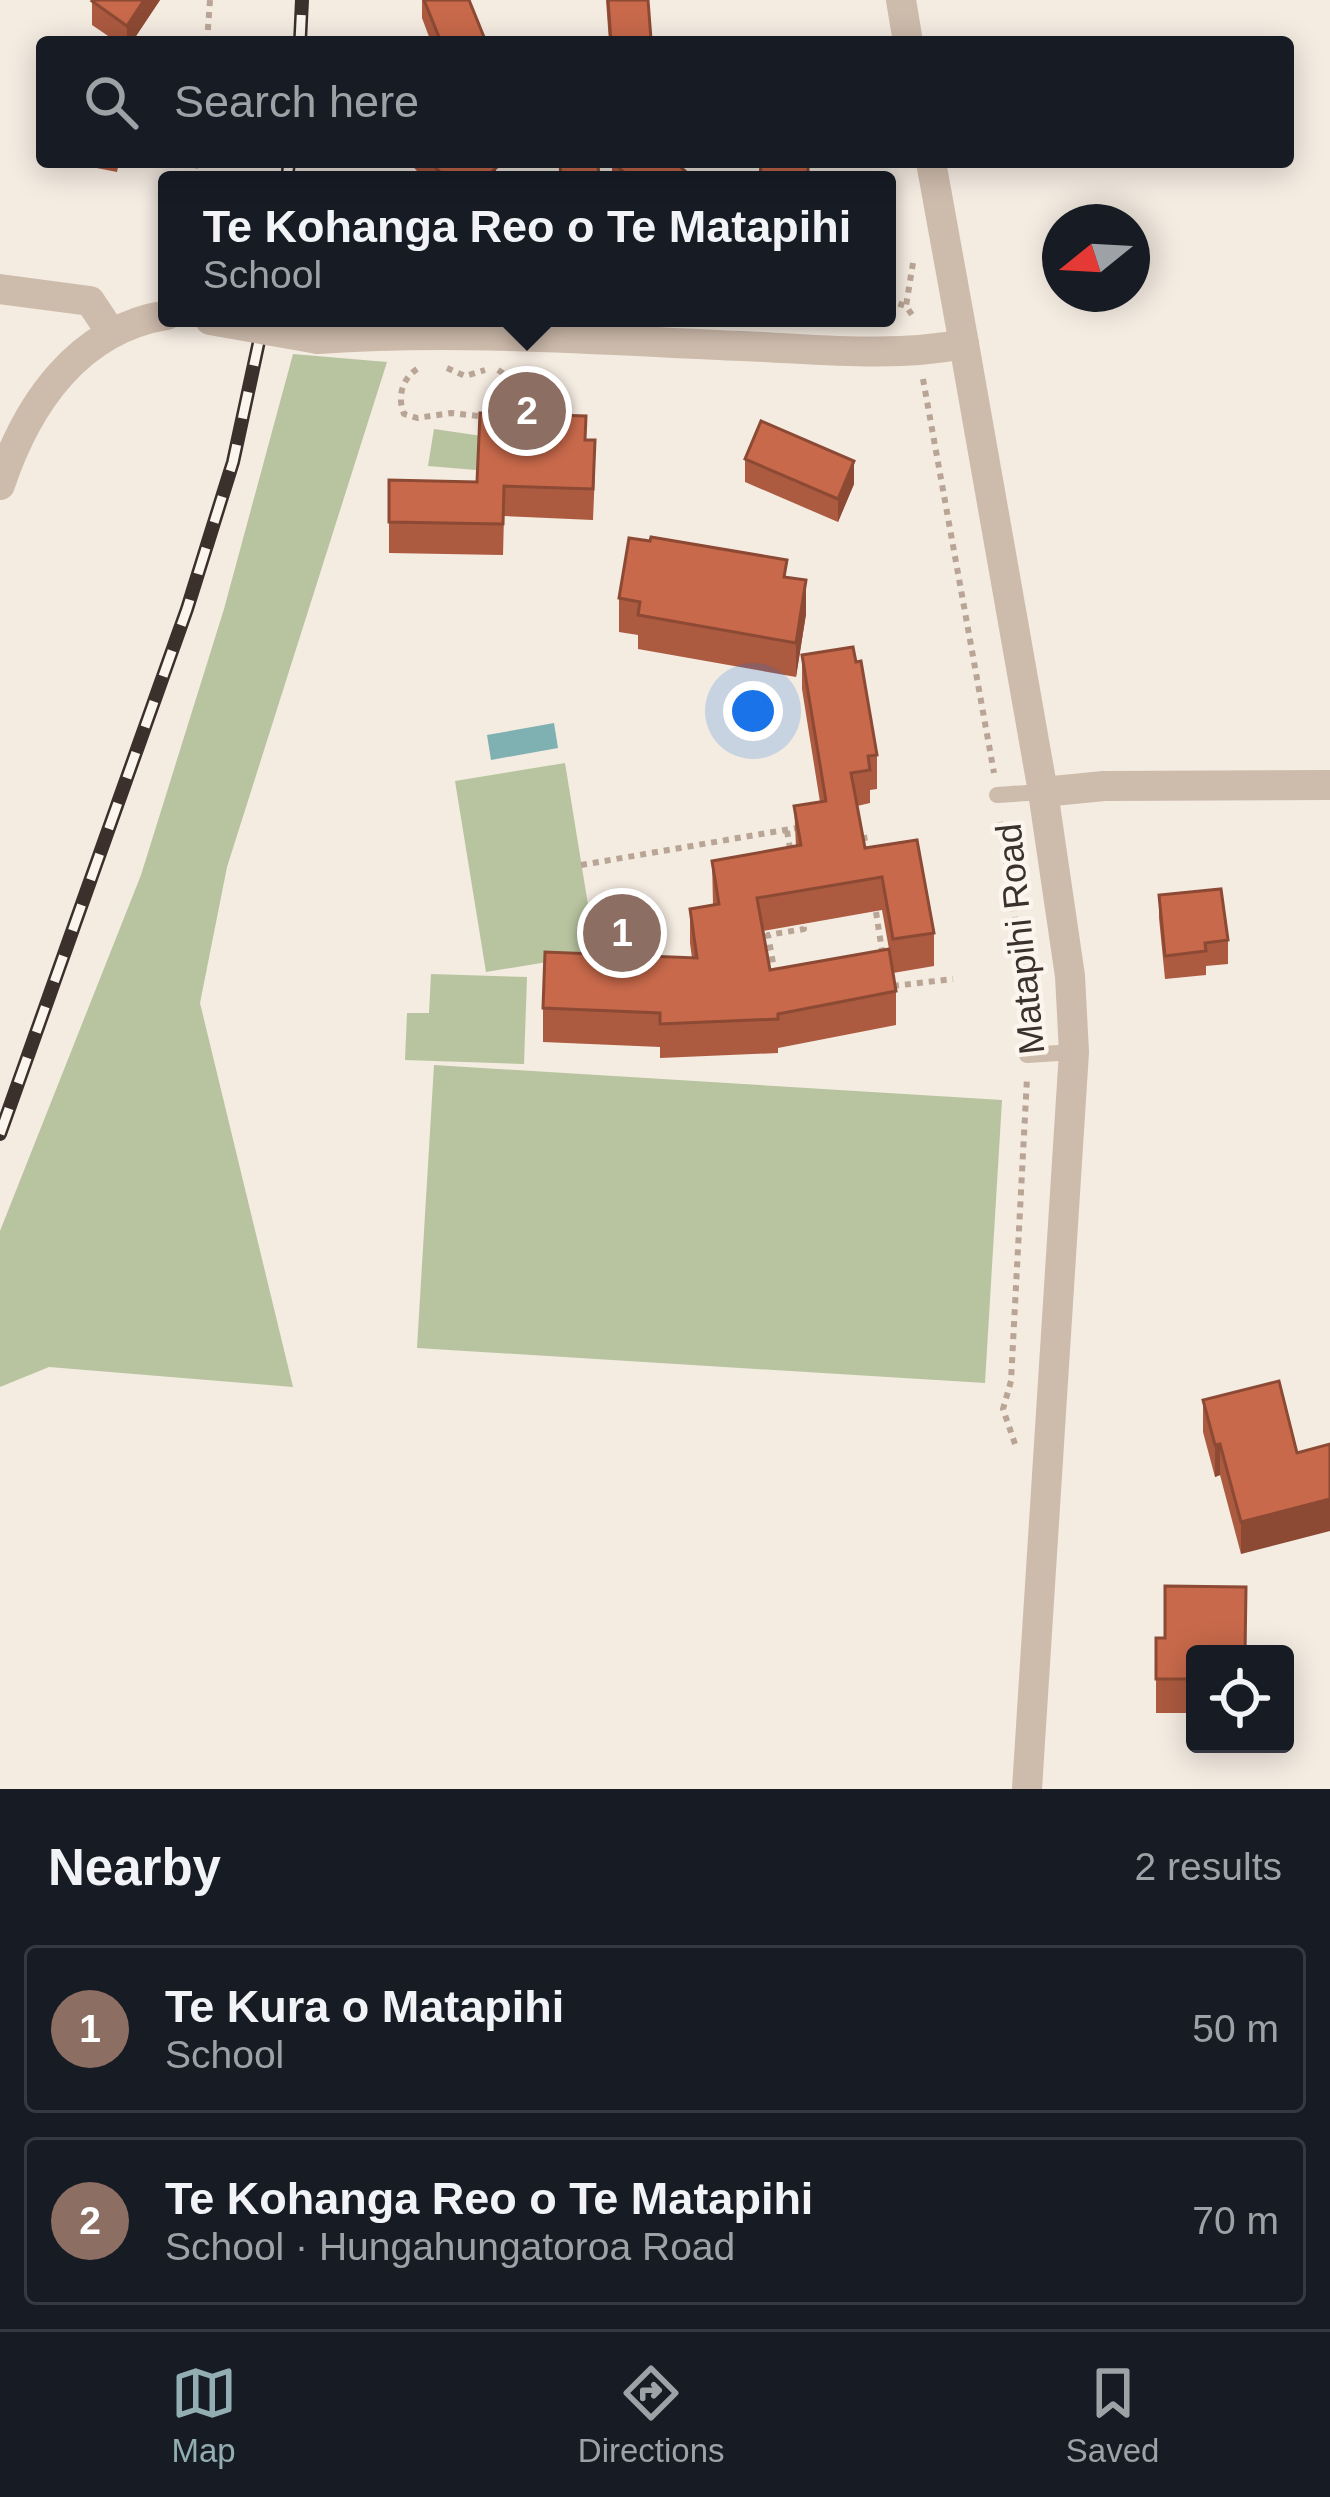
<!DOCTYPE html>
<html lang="en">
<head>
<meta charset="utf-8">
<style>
	:root { --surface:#171b24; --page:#20242c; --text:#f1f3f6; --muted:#9ea1a6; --line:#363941; --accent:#92aeb2 }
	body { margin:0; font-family:Helvetica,sans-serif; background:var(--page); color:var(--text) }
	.controls { position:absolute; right:36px; bottom:36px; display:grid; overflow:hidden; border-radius:12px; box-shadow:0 6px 30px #0003 }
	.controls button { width:108px; height:108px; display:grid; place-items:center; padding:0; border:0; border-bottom:3px solid var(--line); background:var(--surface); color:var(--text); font:60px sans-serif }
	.compass { position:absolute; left:1042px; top:204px; width:108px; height:108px; border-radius:50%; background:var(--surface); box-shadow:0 6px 30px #0003; rotate:252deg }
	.you { position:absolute; left:753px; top:711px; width:42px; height:42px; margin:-30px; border:9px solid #fff; border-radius:50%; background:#1a73e8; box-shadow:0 0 0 18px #1a73e833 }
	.badge { display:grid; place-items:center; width:78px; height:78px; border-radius:50%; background:var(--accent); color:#fff; font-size:39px; font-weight:700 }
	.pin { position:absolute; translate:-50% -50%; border:6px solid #fff; box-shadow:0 3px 12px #0006 }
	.popup { position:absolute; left:158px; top:171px; width:738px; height:156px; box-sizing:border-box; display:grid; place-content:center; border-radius:12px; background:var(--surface); filter:drop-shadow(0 3px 9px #0005); font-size:39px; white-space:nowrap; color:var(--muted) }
	.popup b { font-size:45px; color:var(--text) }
	.popup::after { content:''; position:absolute; left:50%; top:100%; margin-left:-24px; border:24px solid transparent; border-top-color:var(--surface) }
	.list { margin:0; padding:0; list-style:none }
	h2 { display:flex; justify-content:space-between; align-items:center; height:156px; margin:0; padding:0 48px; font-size:51px }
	h2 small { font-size:39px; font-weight:400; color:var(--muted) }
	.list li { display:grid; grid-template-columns:78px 1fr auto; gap:36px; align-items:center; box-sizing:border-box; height:168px; margin:0 24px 24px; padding:0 24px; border:3px solid var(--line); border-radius:12px }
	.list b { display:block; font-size:45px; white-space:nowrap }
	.list p { margin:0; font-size:39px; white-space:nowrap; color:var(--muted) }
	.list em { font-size:39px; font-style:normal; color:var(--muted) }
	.icon { flex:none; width:66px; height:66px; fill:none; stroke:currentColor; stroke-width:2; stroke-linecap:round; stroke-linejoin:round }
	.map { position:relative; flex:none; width:1330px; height:1789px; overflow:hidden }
	.search { position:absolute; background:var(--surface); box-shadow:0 6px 30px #0003; left:36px; right:36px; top:36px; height:132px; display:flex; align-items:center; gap:30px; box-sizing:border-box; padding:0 42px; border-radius:12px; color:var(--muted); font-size:45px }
	.sheet { height:540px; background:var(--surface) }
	nav { display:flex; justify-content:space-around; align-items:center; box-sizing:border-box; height:168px; border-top:3px solid var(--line); background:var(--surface); font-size:33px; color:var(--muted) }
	nav a { display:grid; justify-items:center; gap:6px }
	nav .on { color:var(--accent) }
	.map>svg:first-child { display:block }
</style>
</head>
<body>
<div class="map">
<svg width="1330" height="1789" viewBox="0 0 1330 1789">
	<rect width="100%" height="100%" fill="#f4ebe1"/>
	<path fill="#b8c4a0" d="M 293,354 L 387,362 L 227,867 L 200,1003 L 293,1387 L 49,1367 L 0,1387 L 0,1231 L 141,875 L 224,609 Z
		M 434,429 L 489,437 L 488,471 L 428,466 Z
		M 565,763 L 596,954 L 486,972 L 455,781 Z
		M 431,974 L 527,977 L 524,1064 L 405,1060 L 407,1013 L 429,1013 Z
		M 434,1065 L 1002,1100 L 985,1383 L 417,1348 Z"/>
	<path fill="#7fb0b2" d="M 554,723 L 558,748 L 491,760 L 487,735 Z"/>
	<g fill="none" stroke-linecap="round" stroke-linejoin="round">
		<path stroke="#b9a596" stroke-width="6" stroke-dasharray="6 6" stroke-linecap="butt" d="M 207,42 L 210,0
			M 193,180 L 196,162
			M 913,263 L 906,306 L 914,318
			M 887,300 L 906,306
			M 447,368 L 465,376 L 485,370
			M 417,369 C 402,379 397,397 404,414 L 417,418 L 451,413 L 487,417
			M 498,370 L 507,376 L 537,418
			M 923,379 L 994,773
			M 536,418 L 550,407
			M 1000,822 L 1029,1008 L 1028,1029
			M 787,831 L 791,854
			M 864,835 L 867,854
			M 581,865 L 802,827
			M 876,912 L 883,957
			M 775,974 L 768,935 L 804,929 L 802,921
			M 893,986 L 953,979
			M 1015,1444 L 1003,1409 L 1011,1381 L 1027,1078"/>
		<path stroke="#cdbbac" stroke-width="16" d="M 997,795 L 1043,792
			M 1027,1055 L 1074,1052"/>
		<path stroke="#cdbbac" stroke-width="30" d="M 0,289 L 90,301 L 110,331
			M 318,339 C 460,329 601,340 743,346 C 817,349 891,358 964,344 L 1043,792 L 1070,976 L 1074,1052 L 1027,1789
			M 0,485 C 27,404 78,329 167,315
			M 1043,792 L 1104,786 L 1330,785"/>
		<path stroke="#cdbbac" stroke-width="30" d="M 901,0 L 908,42
			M 931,162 L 964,344"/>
		<g stroke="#3b302b" stroke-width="14">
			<path id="rail" d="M 300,42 L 302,0
				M 287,180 L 289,162
				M 0,1134 L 187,609 L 233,462 L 264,318"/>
		</g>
		<use href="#rail" stroke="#fbf5ee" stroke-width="9" stroke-dasharray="27" stroke-linecap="butt"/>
		<path stroke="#cdbbac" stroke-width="30" d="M 210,320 L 318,339"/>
	</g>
	<path fill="#ac5a40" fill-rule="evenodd" d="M 160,0 L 132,42 L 117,42 L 92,25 L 92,1 Z
		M 422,0 L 469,0 L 486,42 L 431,42 L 422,18 Z
		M 606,0 L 648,0 L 651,42 L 609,42 Z
		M 66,162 L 119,162 L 117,172 Z
		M 409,162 L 490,162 L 496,180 L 425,180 Z
		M 612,162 L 695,180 L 612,180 Z
		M 586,440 L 595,471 L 593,520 L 504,516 L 503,555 L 389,553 L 389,480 L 477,482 Z
		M 745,459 L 854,484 L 838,522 L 745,482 Z
		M 787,577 L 806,614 L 796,677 L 638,649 L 638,635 L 619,632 L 619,598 Z
		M 802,655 L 877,755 L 877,789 L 870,790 L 870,803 L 857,806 L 865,848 L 934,933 L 934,966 L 893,973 L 896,991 L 896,1025 L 778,1048 L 778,1053 L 660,1058 L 660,1047 L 543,1042 L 543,1008 L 692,958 L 690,943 L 690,909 L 713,905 L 712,861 L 796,846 L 794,806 L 820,802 L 802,689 ZM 882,910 L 889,949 L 770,970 L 763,931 Z
		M 1159,895 L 1228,940 L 1228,964 L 1206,966 L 1206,975 L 1165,979 L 1159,918 Z
		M 1279,1381 L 1241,1554 L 1220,1475 L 1215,1477 L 1203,1432 L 1203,1400 Z
		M 1156,1638 L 1195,1654 L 1195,1713 L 1156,1713 Z"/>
	<path fill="#8c4a34" d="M 144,0 L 160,0 L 132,42 L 127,42 L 127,26 Z
		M 496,168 L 496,180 L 483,180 Z
		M 854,461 L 854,484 L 838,522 L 838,499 Z
		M 806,580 L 806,614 L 796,677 L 796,643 Z
		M 1220,1444 L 1220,1475 L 1215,1477 L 1215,1445 Z
		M 1330,1499 L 1330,1531 L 1241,1554 L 1241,1522 Z"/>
	<path fill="#c8694b" stroke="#8c4a34" stroke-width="3" d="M 93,0 L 144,0 L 127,26 L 92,1 Z
		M 424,0 L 469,0 L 486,42 L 441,42 Z
		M 608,0 L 648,0 L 651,39 L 611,42 Z
		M 430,162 L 490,162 L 496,168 L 483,180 L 448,180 Z
		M 560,162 L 598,162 L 599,180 L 561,180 Z
		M 613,162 L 675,162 L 695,180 L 632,180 Z
		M 761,162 L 808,162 L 808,180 L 760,180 Z
		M 480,413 L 586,416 L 585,440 L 595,440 L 593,489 L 504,486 L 503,524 L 389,522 L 389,480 L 477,482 Z
		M 761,421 L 854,461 L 838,499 L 745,459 Z
		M 651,537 L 787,560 L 784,577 L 806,580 L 796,643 L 638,615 L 640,602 L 619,598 L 629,538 L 650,541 Z
		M 853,647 L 856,662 L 861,661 L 877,755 L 868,756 L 870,770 L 851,773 L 865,848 L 917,840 L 934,933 L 893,939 L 882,877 L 757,898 L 770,970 L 889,949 L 896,991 L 778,1014 L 778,1019 L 660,1024 L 660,1013 L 543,1008 L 545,952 L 697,958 L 690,909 L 719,904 L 712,861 L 801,845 L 794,806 L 826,801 L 802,655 Z
		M 1221,889 L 1228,940 L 1205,943 L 1206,951 L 1165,956 L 1159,895 Z
		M 1279,1381 L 1297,1453 L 1330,1444 L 1330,1499 L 1241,1522 L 1220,1444 L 1215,1445 L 1203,1400 Z
		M 1165,1586 L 1246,1587 L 1245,1654 L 1195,1654 L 1195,1679 L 1156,1679 L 1156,1638 L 1165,1638 Z"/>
	<g text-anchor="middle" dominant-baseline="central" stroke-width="9" stroke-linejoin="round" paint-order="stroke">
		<g font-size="36" fill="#3b302b" stroke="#fbf5ee">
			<text transform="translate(1020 939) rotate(-96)">Matapihi Road</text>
		</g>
	</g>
</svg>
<div class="controls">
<button><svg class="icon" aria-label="locate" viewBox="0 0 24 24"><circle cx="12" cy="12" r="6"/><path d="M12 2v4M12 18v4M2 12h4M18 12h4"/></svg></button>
</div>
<svg class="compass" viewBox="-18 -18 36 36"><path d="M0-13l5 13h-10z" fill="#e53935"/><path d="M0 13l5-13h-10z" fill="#9ea1a6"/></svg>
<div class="you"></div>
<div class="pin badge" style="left:622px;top:933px;background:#8d6e63">1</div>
<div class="pin badge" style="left:527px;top:411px;background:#8d6e63">2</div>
<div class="popup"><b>Te Kohanga Reo o Te Matapihi</b>School</div>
<div class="search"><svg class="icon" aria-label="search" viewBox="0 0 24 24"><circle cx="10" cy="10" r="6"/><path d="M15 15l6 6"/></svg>Search here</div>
</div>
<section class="sheet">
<h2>Nearby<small>2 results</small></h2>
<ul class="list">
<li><span class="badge" style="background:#8d6e63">1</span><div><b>Te Kura o Matapihi</b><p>School</p></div><em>50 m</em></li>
<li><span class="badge" style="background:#8d6e63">2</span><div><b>Te Kohanga Reo o Te Matapihi</b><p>School · Hungahungatoroa Road</p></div><em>70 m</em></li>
</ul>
</section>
<nav>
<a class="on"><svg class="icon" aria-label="map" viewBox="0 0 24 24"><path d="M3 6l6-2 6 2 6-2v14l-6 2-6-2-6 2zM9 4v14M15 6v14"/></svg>Map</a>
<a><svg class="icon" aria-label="directions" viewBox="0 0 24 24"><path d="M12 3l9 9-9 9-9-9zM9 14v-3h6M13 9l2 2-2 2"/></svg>Directions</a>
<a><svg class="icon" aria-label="saved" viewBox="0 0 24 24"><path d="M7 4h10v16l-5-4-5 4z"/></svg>Saved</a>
</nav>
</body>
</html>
